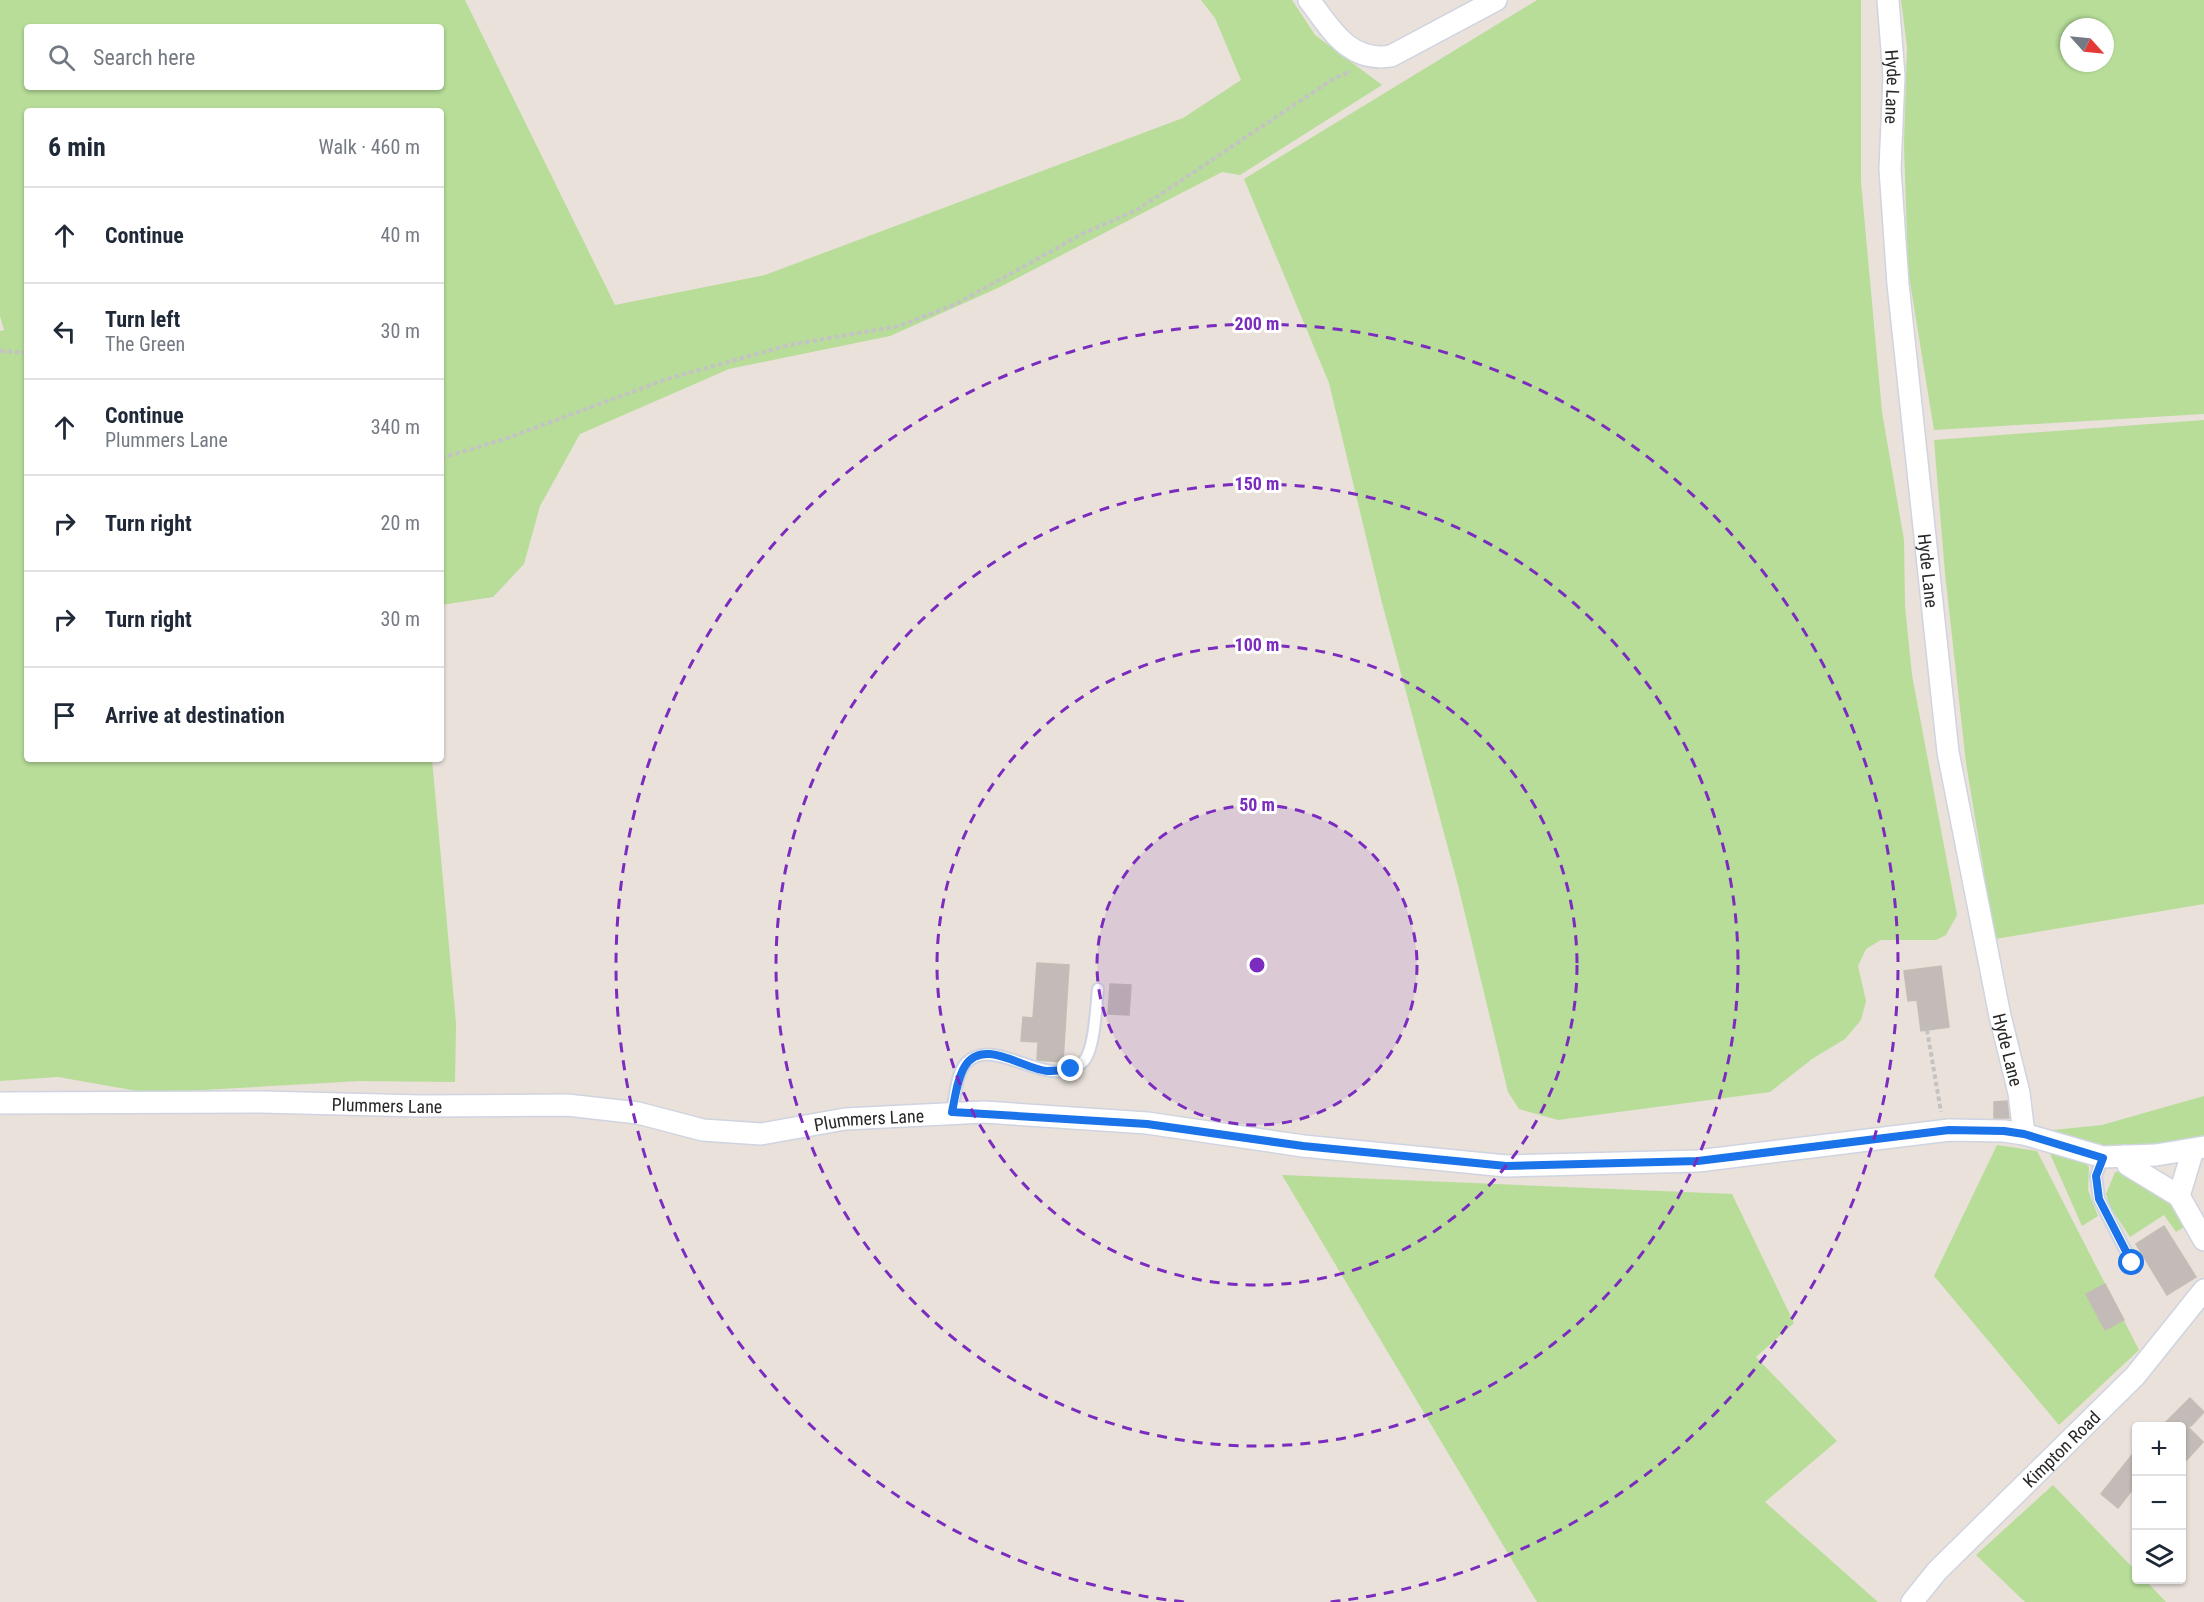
<!DOCTYPE html>
<html lang="en">
<head>
<meta charset="utf-8">
<style>
	:root { --surface:#fff; --page:#f2f2f3; --text:#1f2937; --muted:#747a83; --line:#e0e1e3 }
	body { margin:0; font-family:"Roboto Condensed",sans-serif; background:var(--page); color:var(--text) }
	.controls { position:absolute; right:18px; bottom:18px; display:grid; overflow:hidden; border-radius:6px; box-shadow:0 2px 4px #0004 }
	.controls button { width:54px; height:54px; display:grid; place-items:center; padding:0; border:0; border-bottom:2px solid var(--line); background:var(--surface); color:var(--text); font:30px sans-serif }
	.compass { position:absolute; left:2060px; top:18px; width:54px; height:54px; border-radius:50%; background:var(--surface); box-shadow:0 2px 4px #0004; rotate:117deg }
	.stop { position:absolute; width:18px; height:18px; margin:-14px; border:4px solid #1a73e8; border-radius:50%; background:#fff }
	.stop.end { background:#1a73e8; border-color:#fff; box-shadow:0 2px 6px #0008 }
	.list { margin:0; padding:0; list-style:none }
	h2 { display:flex; justify-content:space-between; align-items:center; height:78px; margin:0; padding:0 24px; font-size:26px }
	h2 small { font-size:20px; font-weight:400; color:var(--muted) }
	.list li { display:grid; grid-template-columns:39px 1fr auto; gap:18px; align-items:center; box-sizing:border-box; height:96px; padding:0 24px; border-top:2px solid var(--line) }
	.list b { display:block; font-size:22px; white-space:nowrap }
	.list p { margin:0; font-size:20px; white-space:nowrap; color:var(--muted) }
	.list em { font-size:20px; font-style:normal; color:var(--muted) }
	.icon { flex:none; width:33px; height:33px; fill:none; stroke:currentColor; stroke-width:2; stroke-linecap:round; stroke-linejoin:round }
	.map { position:relative; flex:none; width:2204px; height:1602px; overflow:hidden }
	.search { position:absolute; background:var(--surface); box-shadow:0 2px 4px #0004; left:24px; top:24px; width:420px; height:66px; display:flex; align-items:center; gap:15px; box-sizing:border-box; padding:0 21px; border-radius:6px; color:var(--muted); font-size:22px }
	.panel { position:absolute; background:var(--surface); box-shadow:0 2px 4px #0004; left:24px; top:108px; width:420px; height:654px; border-radius:6px }
	.map>svg:first-child { display:block }
</style>
</head>
<body>
<div class="map">
<svg width="2204" height="1602" viewBox="0 0 2204 1602">
	<rect width="100%" height="100%" fill="#e9e1da"/>
	<path fill="#b7dd99" fill-rule="evenodd" d="M 0,0 L 465,0 L 615,305 L 765,275 L 1183,118 L 1241,80 L 1215,18 L 1201,0 L 1292,0 L 1315,35 L 1382,85 L 1240,175 L 1222,172 L 998,288 L 890,336 L 729,369 L 580,434 L 540,506 L 524,564 L 493,597 L 441,605 L 441,111 L 27,111 L 27,759 L 432,759 L 456,1023 L 455,1082 L 360,1081 L 149,1093 L 58,1077 L 0,1081 L 0,331 L 4,330 L 0,316 ZM 27,27 L 441,27 L 441,87 L 27,87 Z
		M 1537,0 L 1861,0 L 1861,182 L 1882,412 L 1904,540 L 1905,606 L 1912,675 L 1957,915 L 1946,935 L 1936,940 L 1881,940 L 1866,949 L 1858,966 L 1866,1001 L 1861,1020 L 1845,1039 L 1812,1059 L 1770,1092 L 1558,1120 L 1519,1109 L 1508,1092 L 1458,885 L 1382,603 L 1329,383 L 1244,179 Z
		M 1901,0 L 2204,0 L 2204,414 L 1934,430 L 1908,270 L 1904,144 L 1907,47 ZM 2069,27 L 2105,27 L 2105,63 L 2069,63 Z
		M 2204,420 L 2204,904 L 1995,939 L 1966,763 L 1945,573 L 1934,440 Z
		M 2204,1096 L 2204,1138 L 2192,1140 L 2107,1148 L 2034,1132 L 2102,1125 Z
		M 1997,1145 L 2037,1151 L 2139,1350 L 2059,1425 L 1934,1276 Z
		M 2047,1147 L 2082,1160 L 2089,1167 L 2088,1190 L 2098,1216 L 2082,1226 Z
		M 2124,1171 L 2169,1198 L 2185,1223 L 2184,1227 L 2176,1232 L 2164,1215 L 2130,1237 L 2110,1207 L 2106,1194 L 2115,1172 Z
		M 1282,1175 L 1732,1194 L 1794,1323 L 1756,1357 L 1837,1441 L 1765,1502 L 1878,1602 L 1537,1602 Z
		M 2053,1485 L 2136,1571 L 2136,1580 L 2145,1580 L 2166,1602 L 2025,1602 L 1976,1555 Z"/>
	<path fill="#c2bbb7" stroke="#c4bdb4" stroke-width="1.5" d="M 1037,963 L 1069,965 L 1063,1062 L 1037,1060 L 1038,1042 L 1021,1041 L 1023,1017 L 1033,1018 Z
		M 1941,966 L 1949,1027 L 1921,1031 L 1917,1000 L 1908,1001 L 1904,971 Z
		M 1110,984 L 1131,985 L 1129,1015 L 1108,1014 Z
		M 2007,1101 L 2009,1118 L 1994,1118 L 1994,1102 Z
		M 2164,1226 L 2196,1277 L 2167,1295 L 2136,1244 Z
		M 2105,1284 L 2124,1320 L 2105,1330 L 2086,1294 Z
		M 2190,1398 L 2204,1412 L 2191,1426 L 2187,1426 L 2203,1442 L 2181,1466 L 2181,1426 L 2162,1426 Z
		M 2136,1450 L 2136,1485 L 2118,1508 L 2101,1494 Z"/>
	<g fill="none" stroke-linecap="round" stroke-linejoin="round">
		<g stroke="#cfd4e0" stroke-width="14">
			<path id="service" d="M 952,1112 C 955,1098 956,1074 966,1063 C 996,1033 1050,1095 1084,1061 C 1095,1048 1096,1006 1098,989
				M 2103,1157 L 2096,1176 L 2099,1199 L 2132,1263"/>
		</g>
		<g stroke="#cfd4e0" stroke-width="24">
			<g id="minor">
				<path d="M 1309,0 C 1331,29 1349,63 1391,56 L 1496,0"/>
				<path id="s1" d="M 1888,0 L 1894,76 L 1890,169 L 1898,284 L 1948,752 L 2000,1016 L 2019,1093 L 2024,1134"/>
				<path id="s2" d="M 0,1103 L 262,1102 L 421,1106 L 567,1105 L 638,1113 L 703,1130 L 761,1134 L 845,1119 L 984,1112 L 1147,1123 L 1303,1146 L 1506,1166 L 1698,1161 L 1949,1130 L 2004,1131 L 2024,1134 L 2103,1157 L 2156,1155 L 2204,1147"/>
				<path d="M 2124,1156 L 2128,1165 L 2179,1196 L 2204,1240"/>
				<path d="M 2179,1196 L 2193,1150"/>
				<path id="s3" d="M 1912,1602 L 1937,1571 L 2135,1376 L 2204,1290"/>
			</g>
		</g>
		<path stroke="#c3c3c3" stroke-width="4" stroke-dasharray="4.5 3" stroke-linecap="butt" d="M 0,351 L 27,353
			M 441,458 L 505,439 L 667,379 L 789,345 L 899,326 L 956,304 L 1084,233 L 1137,210 L 1333,79 L 1351,71
			M 1927,1030 L 1941,1112"/>
		<use href="#service" stroke="#fff" stroke-width="10"/>
		<use href="#minor" stroke="#fff" stroke-width="21"/>
	</g>
	<g fill="none" stroke-linecap="round" stroke-linejoin="round">
		<path stroke="#1a73e8" stroke-width="8" d="M 1071,1069 C 1063,1070 1055,1071 1047,1071 C 1023,1069 983,1037 965,1066 C 957,1079 955,1098 952,1112 L 1147,1124 L 1303,1146 L 1506,1166 L 1698,1161 L 1949,1130 L 2004,1131 L 2024,1134 L 2103,1158 L 2096,1176 L 2099,1199 L 2132,1263"/>
	</g>
	<circle cx="1257" cy="965" r="160" fill="#7b2cbf" fill-opacity=".12"/>
	<g fill="none" stroke="#7b2cbf" stroke-width="3" stroke-dasharray="10 8">
		<circle cx="1257" cy="965" r="160"/>
		<circle cx="1257" cy="965" r="320"/>
		<circle cx="1257" cy="965" r="481"/>
		<path d="M1184 1602A641 641 0 1 1 1330 1602"/>
	</g>
	<g text-anchor="middle" dominant-baseline="central" stroke-width="6" stroke-linejoin="round" paint-order="stroke">
		<g font-size="18" fill="#282828" stroke="#fff">
			<text stroke="none"><textPath href="#s1" startOffset="87">Hyde Lane</textPath></text>
			<text stroke="none"><textPath href="#s1" startOffset="573">Hyde Lane</textPath></text>
			<text stroke="none"><textPath href="#s1" startOffset="1059">Hyde Lane</textPath></text>
			<text stroke="none"><textPath href="#s2" startOffset="387">Plummers Lane</textPath></text>
			<text stroke="none"><textPath href="#s2" startOffset="873">Plummers Lane</textPath></text>
			<text stroke="none"><textPath href="#s3" startOffset="214">Kimpton Road</textPath></text>
		</g>
	</g>
	<circle cx="1257" cy="965" r="9" fill="#7b2cbf" stroke="#fff" stroke-width="3"/>
	<g font-size="18" text-anchor="middle" font-weight="bold" fill="#7b2cbf" stroke="#fff" stroke-width="6" stroke-linejoin="round" paint-order="stroke">
		<text x="1257" y="330">200 m</text>
		<text x="1257" y="490">150 m</text>
		<text x="1257" y="651">100 m</text>
		<text x="1257" y="811">50 m</text>
	</g>
</svg>
<div class="controls">
<button>+</button>
<button>−</button>
<button><svg class="icon" aria-label="layers" viewBox="0 0 24 24"><path d="M12 4l9 5-9 5-9-5zM3 14l9 5 9-5"/></svg></button>
</div>
<svg class="compass" viewBox="-18 -18 36 36"><path d="M0-13l5 13h-10z" fill="#e53935"/><path d="M0 13l5-13h-10z" fill="#747a83"/></svg>
<div class="stop" style="left:2132px;top:1263px"></div>
<div class="stop end" style="left:1071px;top:1069px"></div>
<div class="search"><svg class="icon" aria-label="search" viewBox="0 0 24 24"><circle cx="10" cy="10" r="6"/><path d="M15 15l6 6"/></svg>Search here</div>
<section class="panel">
<h2>6 min<small>Walk · 460 m</small></h2>
<ul class="list">
<li><svg class="icon" aria-label="ahead" viewBox="0 0 24 24"><path d="M12 20V5M6 11l6-6 6 6"/></svg><div><b>Continue</b></div><em>40 m</em></li>
<li><svg class="icon" aria-label="left" viewBox="0 0 24 24"><path d="M17 20v-9H6M10 6l-5 5 5 5"/></svg><div><b>Turn left</b><p>The Green</p></div><em>30 m</em></li>
<li><svg class="icon" aria-label="ahead" viewBox="0 0 24 24"><path d="M12 20V5M6 11l6-6 6 6"/></svg><div><b>Continue</b><p>Plummers Lane</p></div><em>340 m</em></li>
<li><svg class="icon" aria-label="right" viewBox="0 0 24 24"><path d="M7 20v-9h11M14 6l5 5-5 5"/></svg><div><b>Turn right</b></div><em>20 m</em></li>
<li><svg class="icon" aria-label="right" viewBox="0 0 24 24"><path d="M7 20v-9h11M14 6l5 5-5 5"/></svg><div><b>Turn right</b></div><em>30 m</em></li>
<li><svg class="icon" aria-label="arrive" viewBox="0 0 24 24"><path d="M6 21V4h12l-3 4 3 4H6"/></svg><div><b>Arrive at destination</b></div></li>
</ul>
</section>
</div>
</body>
</html>
